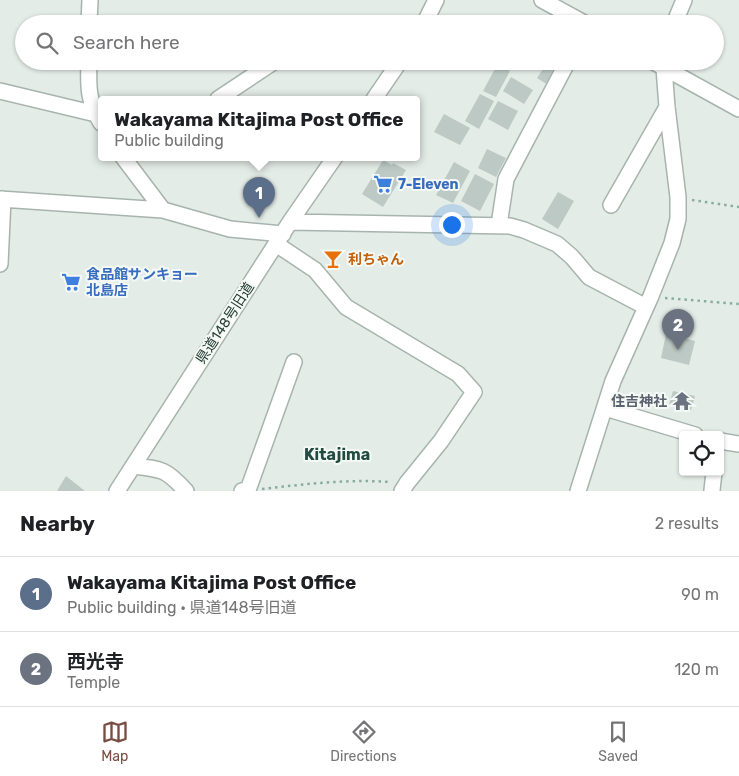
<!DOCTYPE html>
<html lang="en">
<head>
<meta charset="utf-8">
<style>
	:root { --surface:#fff; --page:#f6f6f6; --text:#202124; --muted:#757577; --line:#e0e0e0; --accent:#794c43 }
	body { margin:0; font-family:Rubik,"Noto Sans JP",sans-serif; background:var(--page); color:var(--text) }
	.controls { position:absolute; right:15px; bottom:15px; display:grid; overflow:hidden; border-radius:5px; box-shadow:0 1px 4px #0004 }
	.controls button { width:45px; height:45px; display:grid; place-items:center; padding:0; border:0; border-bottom:1px solid var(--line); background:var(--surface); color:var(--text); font:25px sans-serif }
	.you { position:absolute; left:451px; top:224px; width:18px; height:18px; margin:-12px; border:4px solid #fff; border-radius:50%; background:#1a73e8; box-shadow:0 0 0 8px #1a73e833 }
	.badge { display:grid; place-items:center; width:32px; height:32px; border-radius:50%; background:var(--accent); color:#fff; font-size:16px; font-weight:700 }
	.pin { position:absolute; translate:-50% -41px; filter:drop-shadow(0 1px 2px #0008) }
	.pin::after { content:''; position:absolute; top:26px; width:18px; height:15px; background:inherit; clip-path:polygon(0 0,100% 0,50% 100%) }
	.popup { position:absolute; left:98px; top:96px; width:322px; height:65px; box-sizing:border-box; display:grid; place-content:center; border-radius:5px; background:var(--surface); filter:drop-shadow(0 1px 4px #0005); font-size:16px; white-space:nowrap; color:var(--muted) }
	.popup b { font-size:19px; color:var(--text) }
	.popup::after { content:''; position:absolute; left:50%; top:100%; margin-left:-10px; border:10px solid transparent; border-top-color:var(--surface) }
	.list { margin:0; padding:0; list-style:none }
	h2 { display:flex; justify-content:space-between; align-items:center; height:65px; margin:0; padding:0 20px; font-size:21px }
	h2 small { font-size:16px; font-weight:400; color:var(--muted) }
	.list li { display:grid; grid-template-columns:32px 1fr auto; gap:15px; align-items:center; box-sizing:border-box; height:75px; padding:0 20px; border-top:1px solid var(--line) }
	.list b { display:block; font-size:19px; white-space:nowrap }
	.list p { margin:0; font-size:16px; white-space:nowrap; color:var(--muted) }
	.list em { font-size:16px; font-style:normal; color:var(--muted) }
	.icon { flex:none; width:28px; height:28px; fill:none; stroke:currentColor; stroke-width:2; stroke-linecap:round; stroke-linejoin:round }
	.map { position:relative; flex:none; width:739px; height:491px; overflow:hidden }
	.search { position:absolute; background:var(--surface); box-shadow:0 1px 4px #0004; left:15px; right:15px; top:15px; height:55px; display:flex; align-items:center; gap:12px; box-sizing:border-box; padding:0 18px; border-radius:28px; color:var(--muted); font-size:19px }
	.sheet { height:215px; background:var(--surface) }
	nav { display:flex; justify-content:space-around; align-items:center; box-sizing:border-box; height:70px; border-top:1px solid var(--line); background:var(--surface); font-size:14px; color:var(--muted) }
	nav a { display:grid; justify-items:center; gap:2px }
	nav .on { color:var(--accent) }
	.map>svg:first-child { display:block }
</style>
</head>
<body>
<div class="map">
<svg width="739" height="491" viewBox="0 0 739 491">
	<rect width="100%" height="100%" fill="#e4ece8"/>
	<path fill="#bcc9c4" d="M 497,65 L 510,71 L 496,97 L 483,91 Z
		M 545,66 L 556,73 L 548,85 L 537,78 Z
		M 511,77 L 533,90 L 524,104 L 503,91 Z
		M 480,94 L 494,101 L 479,129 L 465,121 Z
		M 498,101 L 518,111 L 508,130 L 488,119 Z
		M 444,114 L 470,128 L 460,145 L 434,132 Z
		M 487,149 L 506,158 L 496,177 L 478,168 Z
		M 383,160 L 392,165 L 393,163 L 406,170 L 383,207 L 362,194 Z
		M 454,162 L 470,171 L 453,203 L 436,195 Z
		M 475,174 L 494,184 L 480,211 L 461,201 Z
		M 558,192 L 574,201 L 558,229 L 542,219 Z
		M 666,334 L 695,341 L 689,365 L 661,358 Z
		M 673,391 L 695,396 L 691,410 L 669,405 Z
		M 66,476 L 85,491 L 57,491 Z"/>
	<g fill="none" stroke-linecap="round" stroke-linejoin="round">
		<g stroke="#a7b4ae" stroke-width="18">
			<path id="minor" d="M 542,0 L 586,24
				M 89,24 L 90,0
				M 424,24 L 436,0
				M 674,24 L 684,0
				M 89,61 C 88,87 88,101 101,123
				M 652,61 L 739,109
				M 0,91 L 96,114
				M 218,99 L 275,61
				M 374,99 L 400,61
				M 123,157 L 163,210
				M 0,199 L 163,210 L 230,229 L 283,234
				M 611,205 L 667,107
				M 290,222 L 510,226 L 524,230 L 557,244 L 572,257 L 589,277 L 646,307
				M 499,225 L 506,179 L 568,61
				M 276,244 L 315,270 L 346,307 L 458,374 L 474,392 L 441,441 L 407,483 L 402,491
				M 0,264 L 3,199
				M 605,408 L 695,435
				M 720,441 L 739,444
				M 133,466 C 162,469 166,469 186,491
				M 712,490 L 714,472
				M 117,491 L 290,222 L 335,157
				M 242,491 L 248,490 L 294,362
				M 578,491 L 613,381 L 651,296 L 672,243 L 678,219 L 678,197 L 667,107 L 664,68 L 666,61"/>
		</g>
		<path stroke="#87ad9f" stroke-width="2.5" stroke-dasharray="2.5 4" stroke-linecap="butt" d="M 543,61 L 550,66
			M 692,200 L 739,207
			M 665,298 L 739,304
			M 262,489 C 306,484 347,479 391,482"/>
		<use href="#minor" stroke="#fff" stroke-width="15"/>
	</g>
	<defs>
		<g id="supermarket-bare" transform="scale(1.5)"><path d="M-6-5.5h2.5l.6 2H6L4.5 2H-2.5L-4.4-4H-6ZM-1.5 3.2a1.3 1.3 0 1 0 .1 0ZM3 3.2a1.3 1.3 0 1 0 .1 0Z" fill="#3f7fe0" stroke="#f4f9f6" stroke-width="2.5" paint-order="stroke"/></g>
		<g id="bar-bare" transform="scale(1.5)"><path d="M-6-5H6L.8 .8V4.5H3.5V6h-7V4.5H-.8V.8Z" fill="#e8710a" stroke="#f4f9f6" stroke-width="2.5" paint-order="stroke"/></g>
		<g id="temple-bare" transform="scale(1.5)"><path d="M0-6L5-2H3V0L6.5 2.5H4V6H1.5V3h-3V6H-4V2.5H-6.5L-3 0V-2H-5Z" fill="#6b7280" stroke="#f4f9f6" stroke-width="2.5" paint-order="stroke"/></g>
	</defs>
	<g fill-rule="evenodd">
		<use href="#supermarket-bare" x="383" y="184"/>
		<use href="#bar-bare" x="333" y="259"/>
		<use href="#supermarket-bare" x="71" y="282"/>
		<use href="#temple-bare" x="682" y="401"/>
	</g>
	<g text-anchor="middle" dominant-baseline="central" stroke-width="4" stroke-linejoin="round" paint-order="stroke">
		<g font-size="14" font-weight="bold" fill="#366cbe" stroke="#f4f9f6" text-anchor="start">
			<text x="398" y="184">7-Eleven</text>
			<text x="86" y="274">食品館サンキョー<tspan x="86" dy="16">北島店</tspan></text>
		</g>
		<g font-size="14" font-weight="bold" fill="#c56008" stroke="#f4f9f6" text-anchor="start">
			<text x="348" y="259">利ちゃん</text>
		</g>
		<g font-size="14" fill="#253c34" stroke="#f4f9f6">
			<text transform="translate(225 323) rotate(-57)">県道148号旧道</text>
		</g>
		<g font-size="14" font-weight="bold" fill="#5b616d" stroke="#f4f9f6" text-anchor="end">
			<text x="667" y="401">住吉神社</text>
		</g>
		<g font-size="16" font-weight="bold" fill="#224c40" stroke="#f4f9f6">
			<text x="337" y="454">Kitajima</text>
		</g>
	</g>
</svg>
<div class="controls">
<button><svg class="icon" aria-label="locate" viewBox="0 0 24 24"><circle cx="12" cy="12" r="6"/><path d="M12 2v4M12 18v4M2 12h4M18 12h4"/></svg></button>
</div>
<div class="you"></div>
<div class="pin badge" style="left:259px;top:218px;background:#5c6f8a">1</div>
<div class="popup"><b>Wakayama Kitajima Post Office</b>Public building</div>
<div class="pin badge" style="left:678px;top:350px;background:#6b7280">2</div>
<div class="search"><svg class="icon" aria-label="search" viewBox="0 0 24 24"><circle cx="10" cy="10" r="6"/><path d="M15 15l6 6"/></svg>Search here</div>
</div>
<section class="sheet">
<h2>Nearby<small>2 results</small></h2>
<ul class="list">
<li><span class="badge" style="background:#5c6f8a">1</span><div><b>Wakayama Kitajima Post Office</b><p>Public building · 県道148号旧道</p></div><em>90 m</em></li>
<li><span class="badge" style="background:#6b7280">2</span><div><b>西光寺</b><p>Temple</p></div><em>120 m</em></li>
</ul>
</section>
<nav>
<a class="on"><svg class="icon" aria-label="map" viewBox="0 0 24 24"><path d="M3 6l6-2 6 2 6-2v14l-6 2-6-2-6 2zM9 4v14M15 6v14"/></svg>Map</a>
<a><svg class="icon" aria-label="directions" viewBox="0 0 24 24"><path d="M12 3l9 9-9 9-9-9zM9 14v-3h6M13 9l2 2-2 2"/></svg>Directions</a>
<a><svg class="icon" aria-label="saved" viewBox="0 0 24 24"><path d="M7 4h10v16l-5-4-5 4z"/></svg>Saved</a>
</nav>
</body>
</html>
